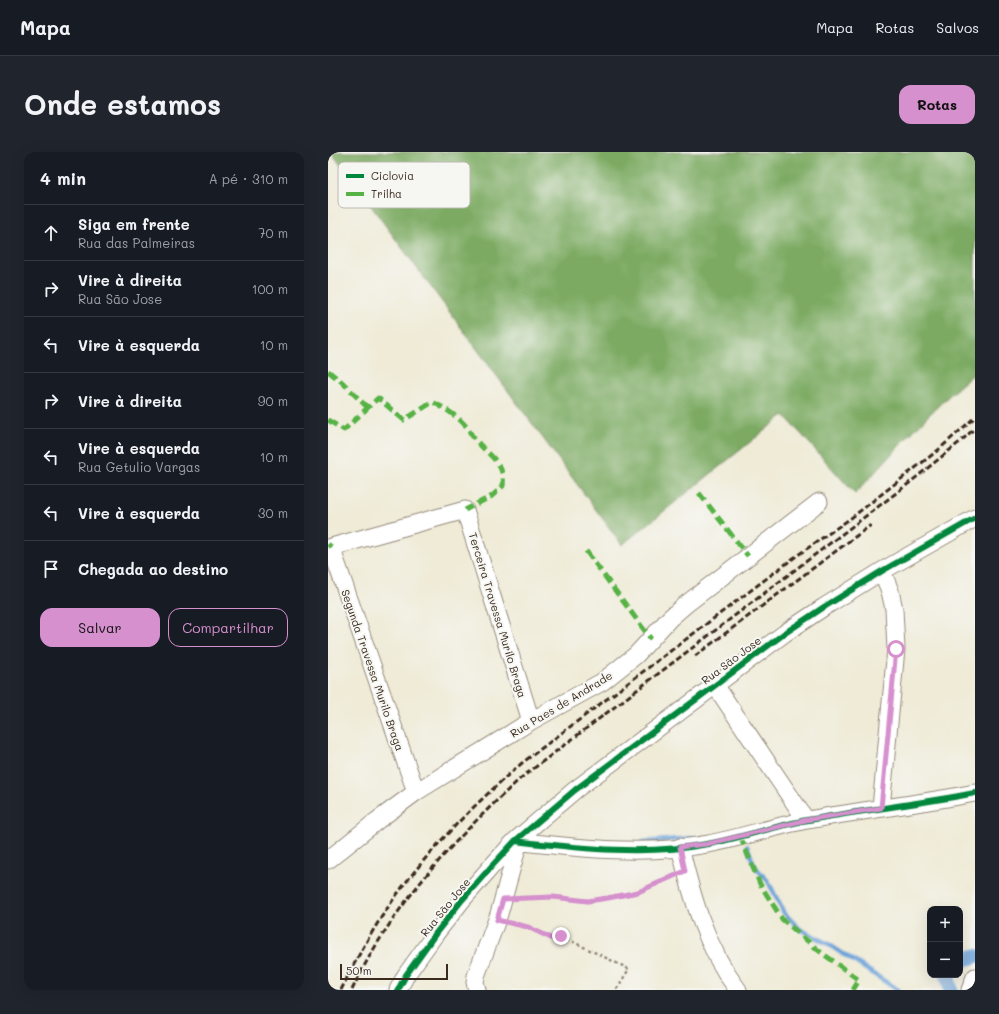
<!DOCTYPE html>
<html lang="pt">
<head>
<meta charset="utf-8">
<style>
	:root { --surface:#171b24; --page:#20242c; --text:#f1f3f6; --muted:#9ea1a6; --line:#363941; --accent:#d690ce }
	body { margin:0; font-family:Mali,sans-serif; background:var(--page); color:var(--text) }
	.controls { position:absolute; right:12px; bottom:12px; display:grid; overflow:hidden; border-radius:8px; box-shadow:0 4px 16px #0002 }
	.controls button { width:36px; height:36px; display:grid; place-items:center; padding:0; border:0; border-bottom:1px solid var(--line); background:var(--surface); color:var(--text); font:20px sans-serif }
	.scale { position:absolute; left:12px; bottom:10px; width:108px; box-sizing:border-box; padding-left:4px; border:2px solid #3b2a1e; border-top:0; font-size:11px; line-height:14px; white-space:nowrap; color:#3b2a1e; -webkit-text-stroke:3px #f6f6f2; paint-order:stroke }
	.stop { position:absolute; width:12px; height:12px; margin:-9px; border:3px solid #d690ce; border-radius:50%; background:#fff }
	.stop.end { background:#d690ce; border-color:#fff; box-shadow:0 1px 4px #0008 }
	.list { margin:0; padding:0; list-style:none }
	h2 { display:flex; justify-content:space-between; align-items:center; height:52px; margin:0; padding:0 16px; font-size:17px }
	h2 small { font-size:13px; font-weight:400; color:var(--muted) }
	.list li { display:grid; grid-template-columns:26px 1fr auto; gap:12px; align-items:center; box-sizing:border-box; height:56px; padding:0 16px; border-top:1px solid var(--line) }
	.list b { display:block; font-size:15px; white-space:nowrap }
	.list p { margin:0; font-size:13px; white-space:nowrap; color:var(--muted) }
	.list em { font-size:13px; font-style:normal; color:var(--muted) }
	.actions { display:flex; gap:8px; padding:12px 16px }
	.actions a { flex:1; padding:9px 0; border:1px solid var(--accent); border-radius:12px; text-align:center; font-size:14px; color:var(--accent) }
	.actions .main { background:var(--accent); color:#111 }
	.icon { flex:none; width:22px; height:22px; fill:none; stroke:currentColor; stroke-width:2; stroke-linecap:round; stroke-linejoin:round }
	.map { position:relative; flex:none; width:647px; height:838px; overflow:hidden; border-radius:12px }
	header { display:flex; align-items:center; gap:24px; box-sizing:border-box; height:56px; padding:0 20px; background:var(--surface); border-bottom:1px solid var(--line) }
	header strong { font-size:19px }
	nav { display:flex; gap:22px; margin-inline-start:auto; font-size:14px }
	.intro { display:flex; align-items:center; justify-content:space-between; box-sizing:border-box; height:96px; padding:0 24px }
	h1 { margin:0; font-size:28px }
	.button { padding:10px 18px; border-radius:12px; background:var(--accent); color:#111; font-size:14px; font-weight:700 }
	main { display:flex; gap:24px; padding:0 24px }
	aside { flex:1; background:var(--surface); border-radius:12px; box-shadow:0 4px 16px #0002 }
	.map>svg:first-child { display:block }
</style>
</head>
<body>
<header>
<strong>Mapa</strong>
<nav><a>Mapa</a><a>Rotas</a><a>Salvos</a></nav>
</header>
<div class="intro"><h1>Onde estamos</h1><a class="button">Rotas</a></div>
<main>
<aside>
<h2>4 min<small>A pé · 310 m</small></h2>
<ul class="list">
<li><svg class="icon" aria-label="ahead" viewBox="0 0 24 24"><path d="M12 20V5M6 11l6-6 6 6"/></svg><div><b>Siga em frente</b><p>Rua das Palmeiras</p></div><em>70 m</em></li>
<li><svg class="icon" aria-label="right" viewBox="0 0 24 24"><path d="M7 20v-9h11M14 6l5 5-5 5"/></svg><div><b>Vire à direita</b><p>Rua São Jose</p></div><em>100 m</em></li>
<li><svg class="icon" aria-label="left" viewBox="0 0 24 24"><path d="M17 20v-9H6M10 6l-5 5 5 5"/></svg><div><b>Vire à esquerda</b></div><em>10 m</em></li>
<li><svg class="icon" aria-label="right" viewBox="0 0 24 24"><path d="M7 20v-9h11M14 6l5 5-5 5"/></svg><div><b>Vire à direita</b></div><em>90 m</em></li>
<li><svg class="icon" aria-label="left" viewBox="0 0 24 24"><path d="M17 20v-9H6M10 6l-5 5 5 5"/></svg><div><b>Vire à esquerda</b><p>Rua Getulio Vargas</p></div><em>10 m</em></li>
<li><svg class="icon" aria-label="left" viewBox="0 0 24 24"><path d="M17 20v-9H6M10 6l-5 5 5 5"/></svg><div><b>Vire à esquerda</b></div><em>30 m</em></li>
<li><svg class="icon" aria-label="arrive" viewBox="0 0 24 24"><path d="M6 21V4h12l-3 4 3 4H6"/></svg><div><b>Chegada ao destino</b></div></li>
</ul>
<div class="actions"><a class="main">Salvar</a><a>Compartilhar</a></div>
</aside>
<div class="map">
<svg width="647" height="838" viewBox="0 0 647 838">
	<rect width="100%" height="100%" fill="#f6f6f2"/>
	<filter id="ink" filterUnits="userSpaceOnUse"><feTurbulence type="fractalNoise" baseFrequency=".025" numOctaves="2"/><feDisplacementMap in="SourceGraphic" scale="8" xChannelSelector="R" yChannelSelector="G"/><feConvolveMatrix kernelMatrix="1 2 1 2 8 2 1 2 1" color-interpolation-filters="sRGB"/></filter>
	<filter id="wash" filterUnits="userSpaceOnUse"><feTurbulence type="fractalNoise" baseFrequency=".012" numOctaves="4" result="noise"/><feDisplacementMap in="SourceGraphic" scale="16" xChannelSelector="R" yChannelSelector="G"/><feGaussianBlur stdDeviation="0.9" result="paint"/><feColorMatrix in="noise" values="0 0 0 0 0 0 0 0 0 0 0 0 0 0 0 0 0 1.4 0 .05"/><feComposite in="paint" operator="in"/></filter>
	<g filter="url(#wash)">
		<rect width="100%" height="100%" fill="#efebd7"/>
		<path fill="#7caa62" stroke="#5c6a40" d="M 3,0 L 647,0 L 647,221 C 603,257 566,300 527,342 L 456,263 L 294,393 Z"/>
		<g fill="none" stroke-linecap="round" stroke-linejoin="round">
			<path stroke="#6ba2d9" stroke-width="4.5" d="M 314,690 L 365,686
				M 419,694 L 425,710 L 429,717 L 440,729 L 456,761 L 472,777 L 500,792 L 570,838"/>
			<path stroke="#6ba2d9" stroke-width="15" d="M 632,809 L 647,804
				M 619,823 L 623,838"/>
		</g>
	</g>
	<g filter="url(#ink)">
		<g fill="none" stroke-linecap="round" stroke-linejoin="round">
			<g stroke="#958a7a" stroke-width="19">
				<path id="street" d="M 3,395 L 88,640
					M 0,396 L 137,358 L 203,569
					M 387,533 L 478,668
					M 553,656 L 568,497 L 566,457 L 562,439 L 554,419
					M 187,689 C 250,696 316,704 380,692 C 413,686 446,674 480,668 C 535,658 592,652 647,641
					M 352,695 C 364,745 378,796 410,838
					M 0,708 L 50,668 L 88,640 L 203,569 L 274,530 L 308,503 L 342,466 L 357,453 L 491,350
					M 70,838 L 78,823 L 108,781 L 134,748 L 163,715 L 187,689 L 247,638 L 457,481 L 496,455 L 554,419 L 647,366
					M 149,838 L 147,830 L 148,824 L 171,762 L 191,689
					M 642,838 L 647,825"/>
			</g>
			<path stroke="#958a7a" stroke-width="2.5" stroke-dasharray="3 3" stroke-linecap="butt" d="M 191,746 L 225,745 L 260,749 L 310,740 L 344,725
				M 183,771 L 200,775 L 225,787 L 233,784 L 301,817 L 288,838"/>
			<use href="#street" stroke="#fff" stroke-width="17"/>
			<path stroke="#3b2a1e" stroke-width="3" stroke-dasharray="6 3" stroke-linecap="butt" d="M 367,504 L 543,373
				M 13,838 C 29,805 48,771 70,741 C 106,692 149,650 194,611 L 467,405 L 523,366 L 609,299 L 647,265
				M 24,838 C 63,755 126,687 193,626 L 580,332 L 633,289 L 647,276"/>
			<path stroke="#57b245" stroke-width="5" stroke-dasharray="10 5" stroke-linecap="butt" d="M 0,219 L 14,230 L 40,256
				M 0,268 L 16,278 L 50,246 L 76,268 L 105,250 C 116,256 128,263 137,273 C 141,277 142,282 146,286 C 158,302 178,310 175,334 L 164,344 L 137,358
				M 371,341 L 420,404
				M 0,392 L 3,395
				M 258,399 L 323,487
				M 412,684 L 432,732 L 454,767 L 490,798 L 531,828 L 525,838"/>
			<g stroke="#f6f6f2" stroke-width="8">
				<path id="cycleway" d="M 187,689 C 250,696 316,704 380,692 C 413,686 446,674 480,668 C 535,658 592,652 647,641
					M 70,838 L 78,823 L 108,781 L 134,748 L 163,715 L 187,689 L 247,638 L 457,481 L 496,455 L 554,419 L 647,366"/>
			</g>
			<use href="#cycleway" stroke="#00873e" stroke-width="6"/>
		</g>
	</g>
	<g fill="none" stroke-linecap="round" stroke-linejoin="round" filter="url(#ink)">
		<path stroke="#d690ce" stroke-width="5" d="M 233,784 L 225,787 L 200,775 L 169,768 L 175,747 L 225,745 L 260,749 L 280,746 L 310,740 L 357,719 L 352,695 L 379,692 L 478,668 L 553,656 L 568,497"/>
	</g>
	<g text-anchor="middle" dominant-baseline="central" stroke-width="4" stroke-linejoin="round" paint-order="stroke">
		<g font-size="11" fill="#3b2a1e" stroke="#f6f6f2">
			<text transform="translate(170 463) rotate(73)">Terceira Travessa Murilo Braga</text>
			<text transform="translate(403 508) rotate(-37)">Rua São Jose</text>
			<text transform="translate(45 518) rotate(71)">Segunda Travessa Murilo Braga</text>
			<text transform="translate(233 552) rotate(-31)">Rua Paes de Andrade</text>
			<text transform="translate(117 755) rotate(-51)">Rua São Jose</text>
		</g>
	</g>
	<rect x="10" y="10" width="132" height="46" rx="6" fill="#f6f6f2" stroke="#beb9b2" stroke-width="1"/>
	<rect x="18" y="22" width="18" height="4" fill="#00873e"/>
	<rect x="18" y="40" width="18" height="4" fill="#57b245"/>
	<g font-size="11" fill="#3b2a1e">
		<text x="43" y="28">Ciclovia</text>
		<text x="43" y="46">Trilha</text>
	</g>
</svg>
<div class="controls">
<button>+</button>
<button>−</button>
</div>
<div class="scale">50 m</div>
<div class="stop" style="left:568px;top:497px"></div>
<div class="stop end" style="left:233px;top:784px"></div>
</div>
</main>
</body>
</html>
